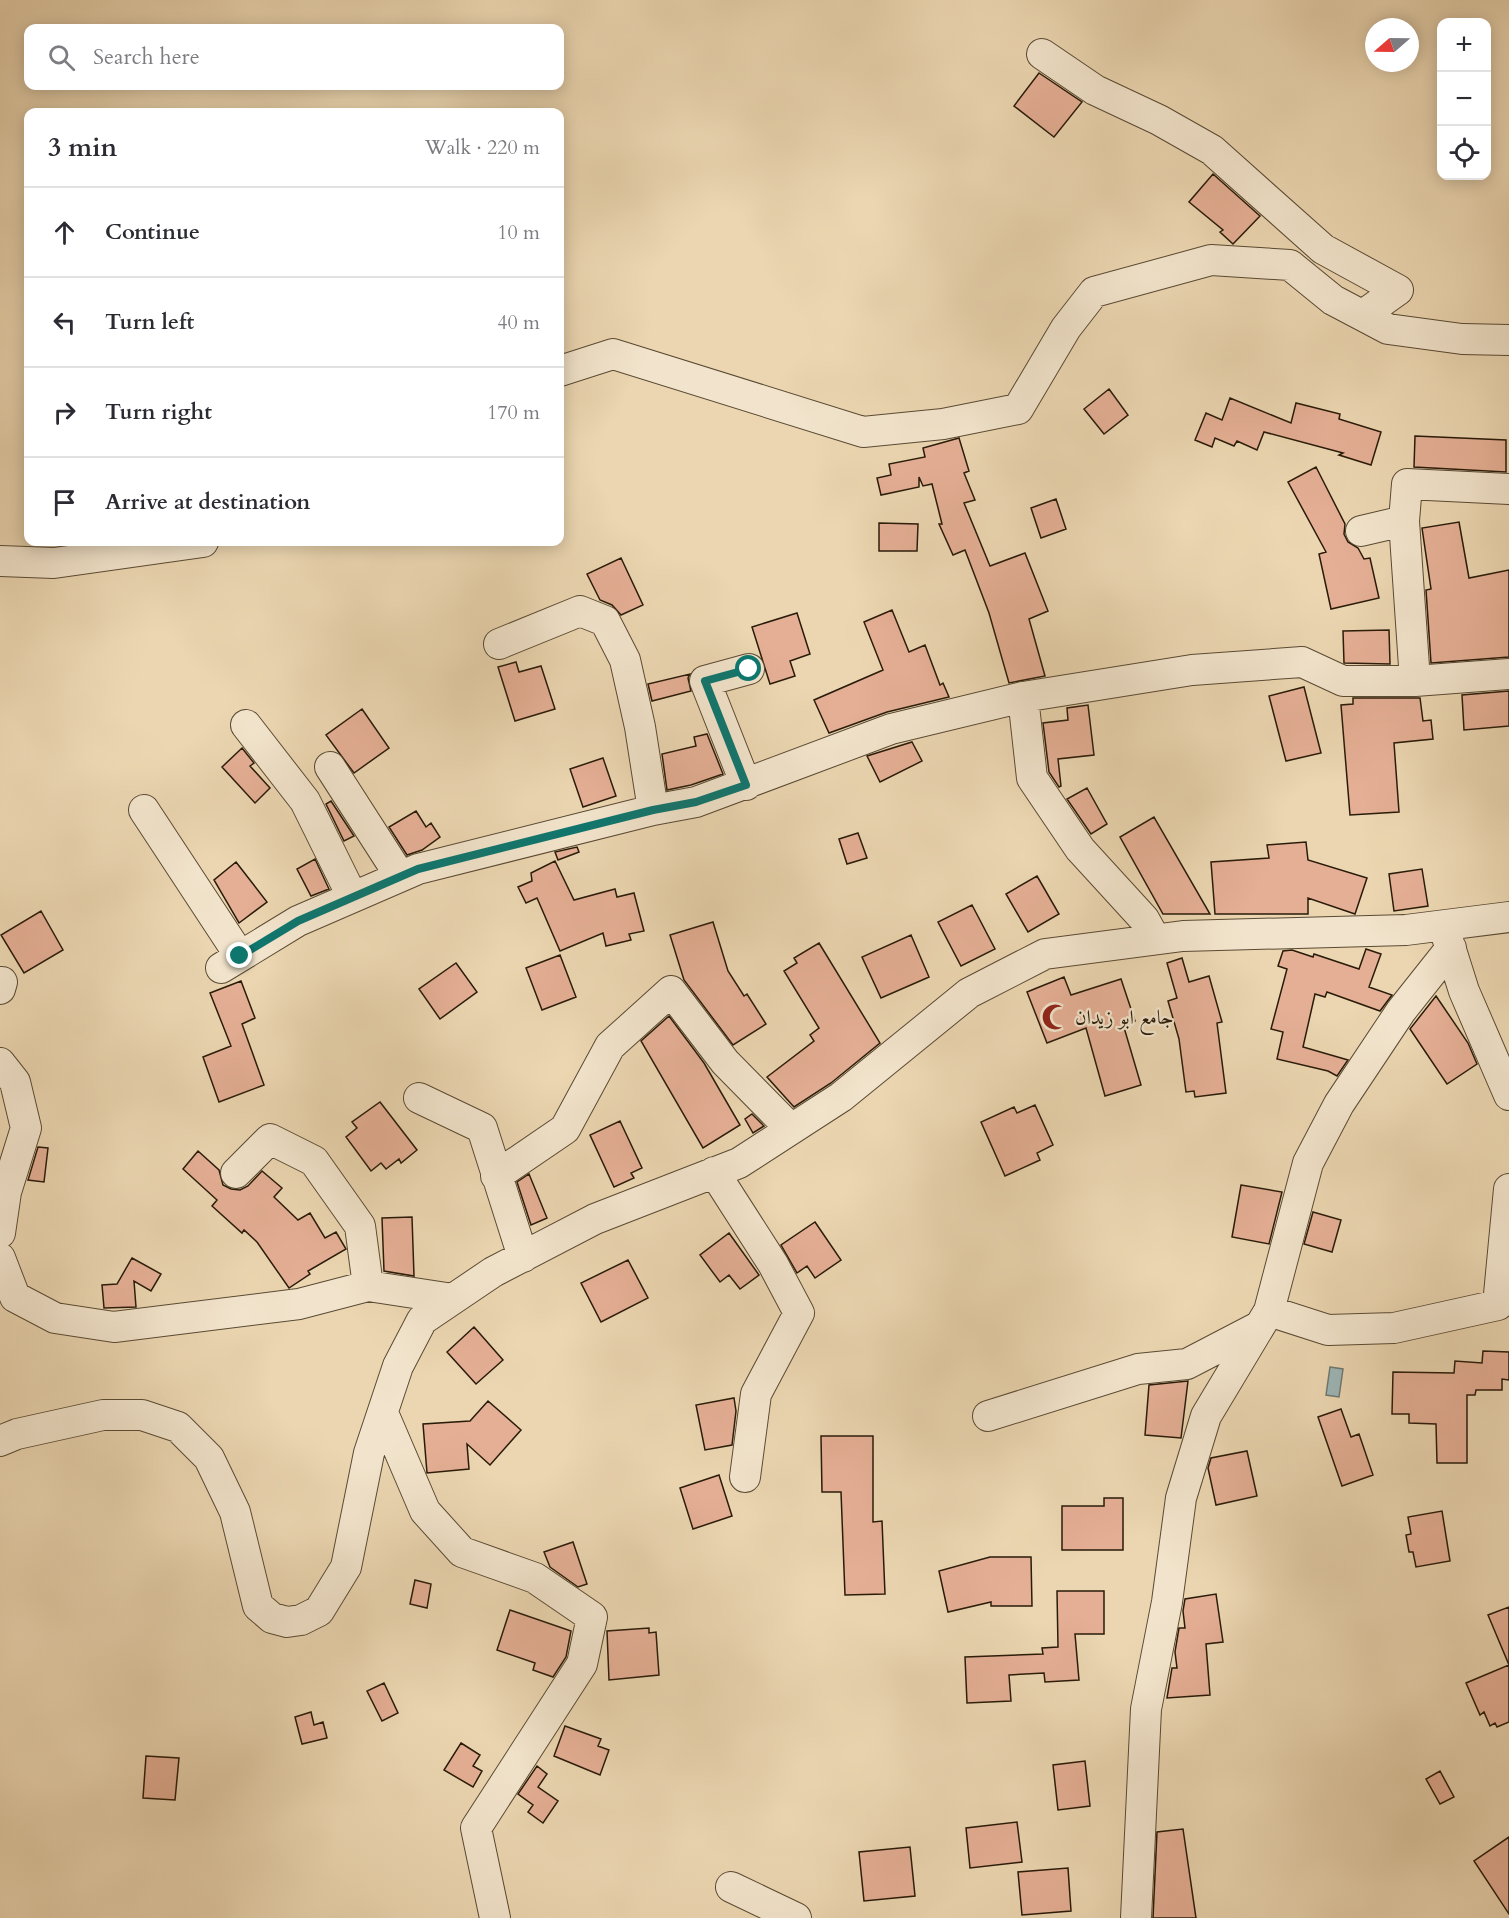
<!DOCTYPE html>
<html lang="en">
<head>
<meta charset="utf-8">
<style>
	:root { --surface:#fff; --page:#f7f7f7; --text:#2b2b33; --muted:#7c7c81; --line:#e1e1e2 }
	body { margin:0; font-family:Cardo,Amiri,serif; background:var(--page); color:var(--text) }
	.controls { position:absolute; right:18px; top:18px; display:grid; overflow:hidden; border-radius:12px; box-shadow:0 3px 15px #0003 }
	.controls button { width:54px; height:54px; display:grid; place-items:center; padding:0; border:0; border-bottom:2px solid var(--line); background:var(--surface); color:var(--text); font:30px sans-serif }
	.compass { position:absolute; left:1365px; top:18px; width:54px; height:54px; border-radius:50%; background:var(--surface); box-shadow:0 3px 15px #0003; rotate:250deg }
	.stop { position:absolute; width:18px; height:18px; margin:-14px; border:4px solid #0f766e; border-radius:50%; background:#fff }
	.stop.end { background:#0f766e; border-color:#fff; box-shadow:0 2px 6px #0008 }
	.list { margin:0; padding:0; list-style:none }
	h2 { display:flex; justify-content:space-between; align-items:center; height:78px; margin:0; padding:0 24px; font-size:26px }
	h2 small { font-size:20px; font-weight:400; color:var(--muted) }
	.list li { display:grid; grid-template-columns:39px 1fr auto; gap:18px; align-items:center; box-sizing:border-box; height:90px; padding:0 24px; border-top:2px solid var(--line) }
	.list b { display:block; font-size:22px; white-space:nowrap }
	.list em { font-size:20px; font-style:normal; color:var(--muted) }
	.icon { flex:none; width:33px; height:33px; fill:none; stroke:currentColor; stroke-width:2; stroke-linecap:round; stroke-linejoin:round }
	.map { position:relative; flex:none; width:1509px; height:1918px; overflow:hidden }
	.search { position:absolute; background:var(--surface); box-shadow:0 3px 15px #0003; left:24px; top:24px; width:540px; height:66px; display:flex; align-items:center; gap:15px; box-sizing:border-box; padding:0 21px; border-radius:12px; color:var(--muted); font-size:22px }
	.panel { position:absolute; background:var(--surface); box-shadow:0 3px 15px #0003; left:24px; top:108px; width:540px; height:438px; border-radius:12px }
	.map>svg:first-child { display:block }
</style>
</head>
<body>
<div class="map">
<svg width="1509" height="1918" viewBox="0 0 1509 1918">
	<rect width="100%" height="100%" fill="#ebd6b1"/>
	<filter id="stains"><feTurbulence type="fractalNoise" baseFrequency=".00333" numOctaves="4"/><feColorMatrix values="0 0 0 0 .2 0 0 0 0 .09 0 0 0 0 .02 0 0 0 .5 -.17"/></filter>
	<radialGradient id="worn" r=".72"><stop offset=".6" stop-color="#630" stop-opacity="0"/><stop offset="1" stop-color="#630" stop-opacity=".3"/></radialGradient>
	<path fill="#9db6b7" stroke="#6f7871" stroke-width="1.5" d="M 1330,1367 L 1343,1369 L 1339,1397 L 1326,1395 Z"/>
	<path fill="#e5af95" stroke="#291b09" stroke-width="1.5" d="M 1039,73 L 1082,102 L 1054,137 L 1014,106 Z
		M 1213,174 L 1260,216 L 1233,244 L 1220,232 L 1223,230 L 1189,202 Z
		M 1109,389 L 1128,415 L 1104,434 L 1084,409 Z
		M 1230,398 L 1291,423 L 1296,403 L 1340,414 L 1339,419 L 1381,432 L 1371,465 L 1339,455 L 1343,453 L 1264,432 L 1257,450 L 1237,441 L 1234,446 L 1215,438 L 1212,447 L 1195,440 L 1206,413 L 1222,420 Z
		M 1415,436 L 1506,440 L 1506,472 L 1414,467 Z
		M 959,438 L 969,471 L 964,473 L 975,500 L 964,503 L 990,566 L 1025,553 L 1048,611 L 1029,619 L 1045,676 L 1009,683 L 989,613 L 965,550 L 953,555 L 939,524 L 942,524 L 932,484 L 923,486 L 919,477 L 919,487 L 881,495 L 877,478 L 891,475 L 889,464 L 925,457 L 923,448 Z
		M 1316,467 L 1345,524 L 1344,534 L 1348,542 L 1358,548 L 1364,559 L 1370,558 L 1379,598 L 1331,609 L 1319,554 L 1326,552 L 1288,482 Z
		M 1056,499 L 1066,529 L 1041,538 L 1031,508 Z
		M 1459,522 L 1469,578 L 1509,570 L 1509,657 L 1431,663 L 1426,590 L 1431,589 L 1422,528 Z
		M 879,523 L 918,524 L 917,551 L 879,551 Z
		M 621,558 L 643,605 L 621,615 L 612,605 L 600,600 L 587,574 Z
		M 892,610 L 909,652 L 925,645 L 940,685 L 943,683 L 949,697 L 887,712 L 829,733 L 814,700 L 883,670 L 864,622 Z
		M 797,613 L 810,654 L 790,661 L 795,676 L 770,684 L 752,627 Z
		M 1389,630 L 1390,664 L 1344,663 L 1343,631 Z
		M 516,662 L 519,672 L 541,666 L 555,709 L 515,721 L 498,667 Z
		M 690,674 L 688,678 L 691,691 L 652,701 L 648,684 Z
		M 1304,687 L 1321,753 L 1286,761 L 1269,696 Z
		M 1509,691 L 1509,726 L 1464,730 L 1462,695 Z
		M 1353,698 L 1420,698 L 1423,721 L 1431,720 L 1433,739 L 1394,743 L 1399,812 L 1350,815 L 1341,705 L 1353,704 Z
		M 1088,705 L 1094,755 L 1058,759 L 1061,786 L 1059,787 L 1049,772 L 1043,723 L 1068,720 L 1067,708 Z
		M 362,709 L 389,748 L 354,773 L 326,735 Z
		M 707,734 L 723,774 L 691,785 L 667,790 L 662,754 L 696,746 L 694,737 Z
		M 912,742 L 922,761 L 880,782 L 867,756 Z
		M 242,748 L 254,763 L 250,766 L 270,788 L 255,803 L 222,767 Z
		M 603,758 L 616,796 L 583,807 L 570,769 Z
		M 1087,788 L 1107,824 L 1091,834 L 1067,799 Z
		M 331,801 L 354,836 L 344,841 L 326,804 Z
		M 416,811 L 426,827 L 431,823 L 440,837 L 422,850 L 407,855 L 389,827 Z
		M 1154,817 L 1210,914 L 1163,914 L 1120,837 Z
		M 858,833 L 867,858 L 847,864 L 839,839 Z
		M 1306,842 L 1308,860 L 1367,878 L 1355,914 L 1308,898 L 1308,914 L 1215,914 L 1211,862 L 1269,858 L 1267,845 Z
		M 577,847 L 579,852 L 558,860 L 555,852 Z
		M 315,859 L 329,889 L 311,896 L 297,869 Z
		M 555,861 L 574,900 L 615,889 L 617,897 L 634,893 L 644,931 L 629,934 L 631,940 L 606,946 L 603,933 L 560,951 L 537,898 L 526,903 L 518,887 L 532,881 L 531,873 Z
		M 236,862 L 267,902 L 239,923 L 214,880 Z
		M 1422,869 L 1428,906 L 1394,911 L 1389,874 Z
		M 1037,876 L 1059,914 L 1028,932 L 1006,894 Z
		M 972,905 L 995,949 L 961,966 L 938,922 Z
		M 41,911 L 63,950 L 24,973 L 1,935 Z
		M 713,922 L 728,971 L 744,996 L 747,994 L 766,1024 L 733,1045 L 684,980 L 670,935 Z
		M 911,935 L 929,977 L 881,998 L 862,957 Z
		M 819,943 L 880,1043 L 831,1083 L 794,1107 L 767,1077 L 814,1041 L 810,1035 L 819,1028 L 784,971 L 797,963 L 794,958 Z
		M 1366,949 L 1381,954 L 1369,987 L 1392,995 L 1380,1011 L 1327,992 L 1325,997 L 1315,994 L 1303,1047 L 1348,1060 L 1337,1076 L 1328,1071 L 1277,1059 L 1283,1032 L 1271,1029 L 1287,969 L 1278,966 L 1283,951 L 1292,950 L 1313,957 L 1314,954 L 1359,969 Z
		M 560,955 L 576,997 L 542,1010 L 526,968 Z
		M 1182,958 L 1189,982 L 1209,976 L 1222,1022 L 1217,1023 L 1226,1093 L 1195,1097 L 1194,1091 L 1186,1092 L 1179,1039 L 1168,1001 L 1177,998 L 1167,963 Z
		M 456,963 L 477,992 L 440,1019 L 419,989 Z
		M 1064,977 L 1071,995 L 1121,979 L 1135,1021 L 1123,1024 L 1141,1085 L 1105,1096 L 1086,1028 L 1047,1043 L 1027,992 Z
		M 241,981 L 255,1018 L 242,1024 L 264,1085 L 219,1102 L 203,1057 L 231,1046 L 210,993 Z
		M 1436,996 L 1468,1043 L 1477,1064 L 1447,1084 L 1410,1029 Z
		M 669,1016 L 704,1063 L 740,1125 L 703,1148 L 641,1041 Z
		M 380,1102 L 417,1150 L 401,1163 L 399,1159 L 386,1169 L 381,1163 L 371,1171 L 346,1137 L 357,1128 L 352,1122 Z
		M 1035,1105 L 1053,1145 L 1037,1153 L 1040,1160 L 1005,1176 L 981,1122 L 1014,1107 L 1017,1113 Z
		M 752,1114 L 764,1126 L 753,1133 L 745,1119 Z
		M 620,1121 L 642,1168 L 631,1173 L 634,1178 L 614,1187 L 590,1135 Z
		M 38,1147 L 48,1148 L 44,1182 L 28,1180 Z
		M 198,1151 L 219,1170 L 223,1185 L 231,1189 L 240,1190 L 248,1186 L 262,1171 L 282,1188 L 274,1197 L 298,1220 L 310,1213 L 325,1238 L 336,1232 L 346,1249 L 308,1271 L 310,1274 L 289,1288 L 257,1242 L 244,1230 L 242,1233 L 212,1206 L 217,1200 L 183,1169 Z
		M 529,1174 L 547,1218 L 531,1225 L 517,1182 Z
		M 1241,1185 L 1282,1192 L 1269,1244 L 1232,1237 Z
		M 1313,1212 L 1341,1220 L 1332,1252 L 1304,1244 Z
		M 412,1217 L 414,1276 L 384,1271 L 382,1218 Z
		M 815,1222 L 841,1260 L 815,1278 L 807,1266 L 797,1273 L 781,1245 Z
		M 729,1233 L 759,1275 L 740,1289 L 729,1275 L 720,1282 L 700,1255 Z
		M 132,1258 L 161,1274 L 151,1291 L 134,1281 L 136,1307 L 104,1308 L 102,1285 L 117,1284 Z
		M 628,1260 L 648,1298 L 601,1322 L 581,1283 Z
		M 474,1327 L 503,1360 L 476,1384 L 447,1352 Z
		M 1483,1351 L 1509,1352 L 1509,1380 L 1502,1379 L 1502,1390 L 1476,1390 L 1475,1395 L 1467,1395 L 1467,1463 L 1437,1463 L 1436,1424 L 1409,1423 L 1409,1414 L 1392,1414 L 1393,1372 L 1454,1373 L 1455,1361 L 1482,1363 Z
		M 1188,1381 L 1181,1438 L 1145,1435 L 1149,1385 Z
		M 734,1398 L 736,1411 L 732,1445 L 705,1450 L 696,1405 Z
		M 488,1401 L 521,1430 L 490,1465 L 467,1444 L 469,1469 L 427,1473 L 423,1424 L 470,1421 Z
		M 1341,1409 L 1351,1437 L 1359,1434 L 1373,1475 L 1342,1486 L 1318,1417 Z
		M 821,1436 L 873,1436 L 873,1522 L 882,1521 L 885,1594 L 845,1595 L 841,1492 L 822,1492 Z
		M 1247,1451 L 1257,1496 L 1216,1505 L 1208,1468 L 1211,1458 Z
		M 719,1475 L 732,1516 L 693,1529 L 680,1488 Z
		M 1104,1498 L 1123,1498 L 1123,1550 L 1062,1550 L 1062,1506 L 1104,1506 Z
		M 1442,1511 L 1450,1561 L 1416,1567 L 1413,1552 L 1409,1552 L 1406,1535 L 1411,1534 L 1408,1517 Z
		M 573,1542 L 587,1584 L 578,1587 L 550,1567 L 544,1552 Z
		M 990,1557 L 1031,1557 L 1032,1606 L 991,1606 L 991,1602 L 948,1612 L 939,1571 Z
		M 415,1580 L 431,1584 L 427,1608 L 410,1604 Z
		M 1057,1591 L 1104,1591 L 1104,1634 L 1075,1634 L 1079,1680 L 1045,1682 L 1044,1673 L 1009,1675 L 1011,1701 L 967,1703 L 965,1657 L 1043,1654 L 1042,1648 L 1058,1647 Z
		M 1216,1594 L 1223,1642 L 1206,1644 L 1210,1695 L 1167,1698 L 1172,1668 L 1177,1668 L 1175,1652 L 1179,1628 L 1185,1628 L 1183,1611 L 1185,1599 Z
		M 1509,1607 L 1509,1722 L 1497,1727 L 1495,1723 L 1490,1726 L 1484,1712 L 1480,1715 L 1466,1683 L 1509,1665 L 1488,1615 Z
		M 510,1610 L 571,1631 L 566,1657 L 553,1677 L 533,1670 L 535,1663 L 497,1650 Z
		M 649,1628 L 649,1633 L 656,1632 L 659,1675 L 609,1680 L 607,1631 Z
		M 384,1683 L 398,1713 L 382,1721 L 367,1691 Z
		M 311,1712 L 314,1725 L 323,1722 L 327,1738 L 302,1744 L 295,1717 Z
		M 565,1726 L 601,1739 L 598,1746 L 609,1750 L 600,1775 L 554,1756 Z
		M 461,1743 L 480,1755 L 473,1766 L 482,1771 L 473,1787 L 444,1770 Z
		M 146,1756 L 179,1758 L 175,1800 L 143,1798 Z
		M 1085,1761 L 1090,1806 L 1058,1810 L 1053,1765 Z
		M 537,1766 L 547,1774 L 538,1787 L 558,1801 L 543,1823 L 528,1812 L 533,1805 L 518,1794 Z
		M 1440,1771 L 1454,1797 L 1440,1804 L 1426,1779 Z
		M 1017,1822 L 1022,1862 L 970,1868 L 966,1828 Z
		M 1183,1829 L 1196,1918 L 1153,1918 L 1157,1832 Z
		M 1509,1837 L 1509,1914 L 1474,1861 Z
		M 910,1847 L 915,1896 L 864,1901 L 859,1852 Z
		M 1068,1868 L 1071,1911 L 1022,1915 L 1018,1872 Z"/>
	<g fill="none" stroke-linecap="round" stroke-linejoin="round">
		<g stroke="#5a4a33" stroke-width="32">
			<path id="minor" d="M 1042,54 L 1095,90 L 1159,120 L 1212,150 L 1323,249 L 1398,290 L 1363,315
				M 560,371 L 613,354 L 863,432 L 943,424 L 1018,409 L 1066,328 L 1094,292 L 1211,260 L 1290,265 L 1333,300 L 1388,329 L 1462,339 L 1509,340
				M 1404,521 L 1407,484 L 1509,489
				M 1361,531 L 1404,521 L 1415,681
				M 0,561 L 54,563 L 203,542
				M 499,644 L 580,611 L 605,621 L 625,660 L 640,727 L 653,810
				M 1023,697 L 1032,778 L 1080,849 L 1144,919 L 1155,939
				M 246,725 L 305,801 L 352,896
				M 330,767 L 400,876
				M 746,785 L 705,681 L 749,669
				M 144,810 L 240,956
				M 1446,934 L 1464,991 L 1509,1095
				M 1451,948 L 1401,1011 L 1339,1104 L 1308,1163 L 1269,1311 L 1328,1330 L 1394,1328 L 1498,1305 L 1509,1189
				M 221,968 L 298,921 L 418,869 L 653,810 L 696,802 L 891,729 L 1023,697 L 1192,670 L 1302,662 L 1343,681 L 1415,681 L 1509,674
				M 0,989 L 2,982
				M 0,1063 L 15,1082 L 26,1128 L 6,1192 L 0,1233
				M 419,1098 L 482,1128 L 523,1257
				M 714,1172 L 773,1264 L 799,1313 L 756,1394 L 745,1477
				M 236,1173 L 270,1139 L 314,1161 L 360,1226 L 368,1286
				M 496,1176 L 565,1129 L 610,1046 L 671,991 L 725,1062 L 791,1129
				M 0,1258 L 15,1297 L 55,1318 L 114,1327 L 299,1304 L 368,1286 L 453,1299
				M 383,1413 L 425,1511 L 462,1552 L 535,1578 L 592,1617 L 582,1664 L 476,1828 L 495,1918
				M 988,1416 L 1138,1369 L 1187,1364 L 1260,1326
				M 0,1441 L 17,1434 L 103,1415 L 142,1415 L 178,1427 L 209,1458 L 235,1512 L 258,1606 L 272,1618 L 287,1622 L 301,1620 L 319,1611 L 346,1567 L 369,1453 L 398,1366 L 422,1320 L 493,1272 L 595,1219 L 739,1163 L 841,1097 L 969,993 L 1045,954 L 1183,936 L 1406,930 L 1509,917
				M 731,1887 L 796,1918
				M 1136,1918 L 1146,1709 L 1167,1602 L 1181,1498 L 1206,1416 L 1269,1311"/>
		</g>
		<use href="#minor" stroke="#f2e4cc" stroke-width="30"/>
	</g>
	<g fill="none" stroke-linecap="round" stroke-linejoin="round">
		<path stroke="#0f766e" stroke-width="8" d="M 240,956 L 298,921 L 418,869 L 653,810 L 696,802 L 746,785 L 705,681 L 749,669"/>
	</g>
	<defs>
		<g id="mosque-bare" transform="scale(2.07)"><path d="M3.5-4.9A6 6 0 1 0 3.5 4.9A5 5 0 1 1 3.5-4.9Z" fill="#8f2418" stroke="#f2e4cc" stroke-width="2.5" paint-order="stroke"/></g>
	</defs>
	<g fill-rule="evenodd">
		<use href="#mosque-bare" x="1055" y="1017"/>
	</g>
	<g text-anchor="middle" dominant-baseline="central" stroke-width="4.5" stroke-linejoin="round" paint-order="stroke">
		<g font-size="20" fill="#291b09" stroke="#f2e4cc" text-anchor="start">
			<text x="1075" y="1017">جامع ابو زيدان</text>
		</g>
	</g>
	<rect width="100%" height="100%" filter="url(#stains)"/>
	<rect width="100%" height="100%" fill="url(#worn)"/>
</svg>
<div class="controls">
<button>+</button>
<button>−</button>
<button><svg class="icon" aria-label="locate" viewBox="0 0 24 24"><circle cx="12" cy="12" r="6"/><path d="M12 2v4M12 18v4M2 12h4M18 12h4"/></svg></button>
</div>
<svg class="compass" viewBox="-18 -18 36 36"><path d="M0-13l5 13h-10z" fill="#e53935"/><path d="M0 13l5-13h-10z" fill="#7c7c81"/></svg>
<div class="stop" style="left:749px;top:669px"></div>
<div class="stop end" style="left:240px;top:956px"></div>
<div class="search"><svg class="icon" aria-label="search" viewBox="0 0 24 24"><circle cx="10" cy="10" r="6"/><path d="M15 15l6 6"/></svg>Search here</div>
<section class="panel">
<h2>3 min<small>Walk · 220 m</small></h2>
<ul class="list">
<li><svg class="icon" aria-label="ahead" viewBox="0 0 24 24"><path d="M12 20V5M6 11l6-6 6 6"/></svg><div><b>Continue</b></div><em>10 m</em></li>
<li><svg class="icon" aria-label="left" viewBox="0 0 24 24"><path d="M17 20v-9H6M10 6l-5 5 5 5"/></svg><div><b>Turn left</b></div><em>40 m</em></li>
<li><svg class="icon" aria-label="right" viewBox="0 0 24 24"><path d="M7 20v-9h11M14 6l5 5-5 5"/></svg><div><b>Turn right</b></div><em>170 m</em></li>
<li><svg class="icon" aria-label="arrive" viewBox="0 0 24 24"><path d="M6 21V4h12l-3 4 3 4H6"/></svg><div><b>Arrive at destination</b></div></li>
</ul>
</section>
</div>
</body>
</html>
